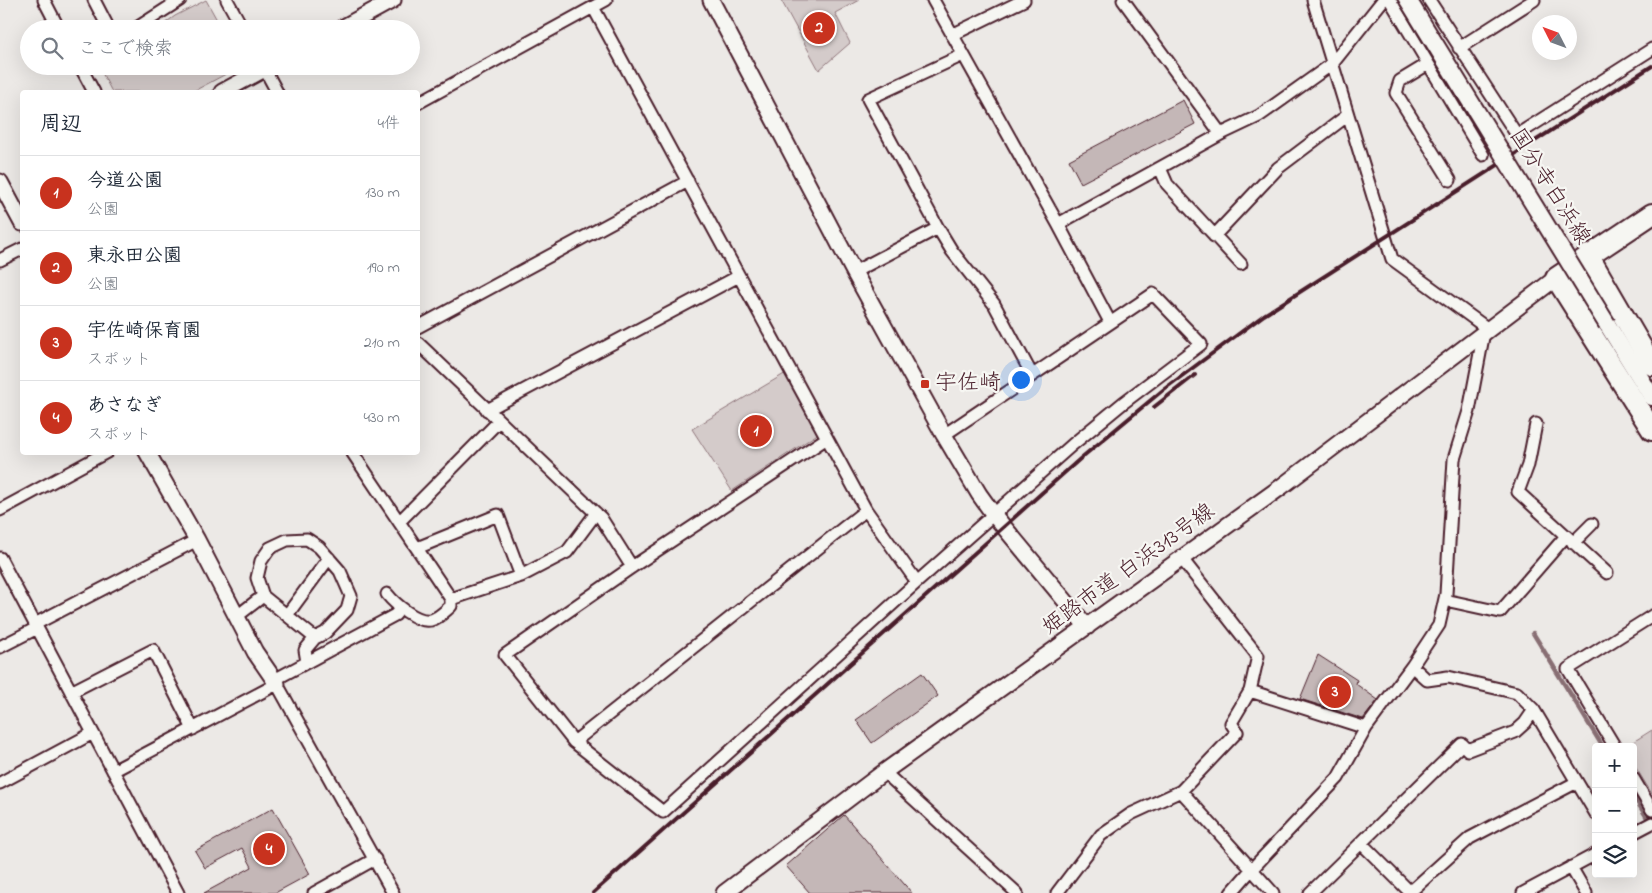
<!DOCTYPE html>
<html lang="ja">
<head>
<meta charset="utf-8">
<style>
	:root { --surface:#fff; --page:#f2f2f3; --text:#1f2937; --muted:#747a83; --line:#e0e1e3; --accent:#c8321e }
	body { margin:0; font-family:"Indie Flower","Klee One",sans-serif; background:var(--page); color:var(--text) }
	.controls { position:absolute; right:15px; bottom:15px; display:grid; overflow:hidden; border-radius:5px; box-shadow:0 5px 20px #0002 }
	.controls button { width:45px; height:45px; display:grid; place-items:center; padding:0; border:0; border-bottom:1px solid var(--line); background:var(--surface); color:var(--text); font:25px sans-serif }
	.compass { position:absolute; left:1532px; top:15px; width:45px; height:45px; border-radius:50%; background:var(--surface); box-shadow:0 5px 20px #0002; rotate:312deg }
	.you { position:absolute; left:1020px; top:379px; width:18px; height:18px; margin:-12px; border:4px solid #fff; border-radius:50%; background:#1a73e8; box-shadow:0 0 0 8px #1a73e833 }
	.badge { display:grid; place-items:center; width:32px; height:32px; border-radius:50%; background:var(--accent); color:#fff; font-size:16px; font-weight:700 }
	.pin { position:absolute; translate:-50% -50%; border:2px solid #fff; box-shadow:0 1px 5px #0006 }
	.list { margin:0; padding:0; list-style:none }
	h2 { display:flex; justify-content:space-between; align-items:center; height:65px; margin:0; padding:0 20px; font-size:21px }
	h2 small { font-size:16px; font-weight:400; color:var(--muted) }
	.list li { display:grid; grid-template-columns:32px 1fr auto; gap:15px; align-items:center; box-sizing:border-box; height:75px; padding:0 20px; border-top:1px solid var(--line) }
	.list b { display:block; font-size:19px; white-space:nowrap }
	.list p { margin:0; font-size:16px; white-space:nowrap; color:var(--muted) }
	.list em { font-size:16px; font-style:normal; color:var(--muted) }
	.icon { flex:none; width:28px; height:28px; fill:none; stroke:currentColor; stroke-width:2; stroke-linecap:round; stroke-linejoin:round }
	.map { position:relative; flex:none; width:1652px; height:893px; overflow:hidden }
	.search { position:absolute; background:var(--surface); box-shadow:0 5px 20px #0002; left:20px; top:20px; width:400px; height:55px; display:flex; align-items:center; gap:12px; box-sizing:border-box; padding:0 18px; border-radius:28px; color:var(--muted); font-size:19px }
	.panel { position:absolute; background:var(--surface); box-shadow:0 5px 20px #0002; left:20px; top:90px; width:400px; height:365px; border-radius:5px }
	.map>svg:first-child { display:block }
</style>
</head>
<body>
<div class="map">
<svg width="1652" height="893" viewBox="0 0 1652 893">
	<rect width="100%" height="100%" fill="#ece9e6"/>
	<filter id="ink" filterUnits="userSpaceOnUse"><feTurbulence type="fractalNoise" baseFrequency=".02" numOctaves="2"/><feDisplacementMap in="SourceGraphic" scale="10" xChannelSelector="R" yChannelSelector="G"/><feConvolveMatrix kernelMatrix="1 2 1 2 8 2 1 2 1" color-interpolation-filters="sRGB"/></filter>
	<g filter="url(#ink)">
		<path fill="#d4cbca" stroke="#8f757a" d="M 206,0 L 222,29 L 157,29 L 175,16 Z
			M 781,0 L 859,0 L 835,13 L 850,43 L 819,70 Z
			M 103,66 L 241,66 L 192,92 L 112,92 L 99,67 Z
			M 786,373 L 819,433 L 732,491 L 692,429 Z
			M 1652,730 L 1652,794 L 1633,763 L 1633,747 L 1625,747 Z"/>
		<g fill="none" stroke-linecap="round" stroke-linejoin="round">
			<path stroke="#886e73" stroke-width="4.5" d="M 1533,633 L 1603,747
				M 1633,795 L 1651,824"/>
		</g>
		<path fill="#c4b7b7" stroke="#4a1f2b" d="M 1183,100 L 1195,124 L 1081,183 L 1069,160 Z
			M 1318,655 L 1357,680 L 1356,684 L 1378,700 L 1363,719 L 1300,699 Z
			M 922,673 L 938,696 L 872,743 L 856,720 Z
			M 273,808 L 310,874 L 275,893 L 204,893 L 252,867 L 242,848 L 205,868 L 195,851 Z
			M 844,815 L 912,893 L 810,893 L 786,866 Z"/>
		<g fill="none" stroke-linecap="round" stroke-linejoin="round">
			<g stroke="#4a1f2b" stroke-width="15">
				<path id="minor" d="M 44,0 L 59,29
					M 94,0 L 109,29
					M 227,0 L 243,29
					M 933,0 L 1058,224 L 1110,322
					M 1123,0 L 1221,134
					M 1313,0 L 1392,259 L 1488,329
					M 1390,0 L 1483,155
					M 1429,0 L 1517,135 L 1652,49
					M 593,7 L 866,510 L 917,582
					M 135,29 L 180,0
					M 952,35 L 1024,0
					M 1459,48 L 1534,0
					M 1428,64 L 1400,81 L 1396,93 L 1450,180
					M 80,66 L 94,92
					M 263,66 L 277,92
					M 418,103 L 606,0
					M 1160,168 L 1167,184 L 1241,264
					M 1058,224 L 1221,134 L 1259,116 L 1332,64 L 1383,0
					M 938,228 L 952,251 L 994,304 L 1032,375
					M 1214,236 L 1278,168 L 1348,115
					M 0,260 L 22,249
					M 854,272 L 938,228 L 868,99 L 963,55
					M 418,327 L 688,181
					M 418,343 L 601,518 L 632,567
					M 487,410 L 739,276
					M 1536,424 L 1528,465 L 1518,492 L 1607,573
					M 827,438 L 632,567 L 505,655 L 574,742 L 663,812 L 917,582 L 1072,445 L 1123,403 L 1201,344 L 1153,294 L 944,435
					M 352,452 L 451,599 L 521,576 L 567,552 L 596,513
					M 0,510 L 107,452
					M 399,522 L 499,421
					M 1573,543 L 1592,524
					M 417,548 L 498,515 L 521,576
					M 0,558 L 178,893
					M 387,594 C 395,604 417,623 431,620 C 439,618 445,611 451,606 L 451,599
					M 1445,600 L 1500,612 L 1566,536
					M 287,615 L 329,558
					M 236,617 L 263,596
					M 35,624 L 197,540
					M 0,647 L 37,628
					M 307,662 L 305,650 L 315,638 L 325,633 L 347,610 L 351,596 L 340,571 L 319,547 L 307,539 L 287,540 L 270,548 L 261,561 L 257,578 L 263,596 L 315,638
					M 1412,666 L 1427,680 L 1448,677 L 1517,693 L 1534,710 L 1596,814
					M 274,680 L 395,615 L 401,608
					M 1250,691 L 1366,728
					M 71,692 L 153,650 L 193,729
					M 574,742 L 866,510
					M 1615,747 L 1568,669 L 1652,616
					M 113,771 L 277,684 L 393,893
					M 884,772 L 1017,893
					M 1633,778 L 1652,810
					M 0,783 L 93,733
					M 1181,791 L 1273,893
					M 1633,833 L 1652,823
					M 1361,843 L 1411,893
					M 1571,867 L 1586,893
					M 314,893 L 375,859
					M 1057,893 L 1101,835 L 1131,814 L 1181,791 L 1237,732 L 1231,723 L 1250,691 L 1258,656 L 1182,559
					M 1231,893 L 1251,870 L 1338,778 L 1366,728 L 1412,666 L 1439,625 L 1446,594 L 1454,459 L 1469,411 L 1484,332
					M 1310,893 L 1462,744 L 1468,750 L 1515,732 L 1525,723 L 1534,710
					M 1409,893 L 1470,838 L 1577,782
					M 1523,893 L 1596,854"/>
			</g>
			<g stroke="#4a1f2b" stroke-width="19">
				<path id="tertiary" d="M 711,0 L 854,272 L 944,435 L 979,494 L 994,515 L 1087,627
					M 340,29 L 393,0
					M 222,92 L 270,66
					M 0,182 L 22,223
					M 147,452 L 197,540 L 255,652 L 277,684
					M 724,893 L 884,772 L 1281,487 L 1556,278"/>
			</g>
			<g stroke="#4a1f2b" stroke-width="20">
				<path id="secondary" d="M 1607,324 L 1652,397"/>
			</g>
			<g stroke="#4a1f2b" stroke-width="24">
				<path id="trunk" d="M 1652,214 L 1556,278 L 1652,430
					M 1588,255 L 1652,365"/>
			</g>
			<use href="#minor" stroke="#f6f6f2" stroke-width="11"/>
			<use href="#tertiary" stroke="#f6f6f2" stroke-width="15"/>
			<use href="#secondary" stroke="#f6f6f2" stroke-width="16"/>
			<use href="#trunk" stroke="#f6f6f2" stroke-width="20"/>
			<path stroke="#4a1f2b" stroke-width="4" d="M 1154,407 L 1195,375
				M 593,893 L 1081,458 L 1163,390 L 1264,315 L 1652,66"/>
			<g stroke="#4a1f2b" stroke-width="20" stroke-linecap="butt">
				<path id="secondary-bridge" d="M 1408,0 L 1607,324"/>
			</g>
			<use href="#secondary-bridge" stroke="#f6f6f2" stroke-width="16"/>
		</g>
	</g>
	<rect fill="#c8321e" stroke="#f6f6f2" stroke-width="2" x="920" y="379" width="10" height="10" rx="2.5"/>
	<g text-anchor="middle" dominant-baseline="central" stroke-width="4.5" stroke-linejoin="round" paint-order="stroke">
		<g font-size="22" fill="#4a1f2b" stroke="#f6f6f2">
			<text transform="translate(1549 187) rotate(58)">国分寺白浜線</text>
			<text transform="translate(1129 570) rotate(-36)">姫路市道 白浜313号線</text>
		</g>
		<g font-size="22" fill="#4a1f2b" stroke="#f6f6f2" text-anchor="start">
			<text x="935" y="384">宇佐崎</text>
		</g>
	</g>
</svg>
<div class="controls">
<button>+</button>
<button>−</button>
<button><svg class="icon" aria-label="layers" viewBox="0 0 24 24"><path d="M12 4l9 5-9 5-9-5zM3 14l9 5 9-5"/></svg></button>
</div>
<svg class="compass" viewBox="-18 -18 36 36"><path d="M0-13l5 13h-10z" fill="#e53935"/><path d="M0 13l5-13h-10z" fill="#747a83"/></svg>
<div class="you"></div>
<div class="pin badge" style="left:756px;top:431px">1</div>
<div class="pin badge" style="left:819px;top:28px">2</div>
<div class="pin badge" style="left:1335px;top:692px">3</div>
<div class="pin badge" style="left:269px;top:849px">4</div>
<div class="search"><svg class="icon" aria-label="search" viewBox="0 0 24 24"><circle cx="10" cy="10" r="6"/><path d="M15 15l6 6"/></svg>ここで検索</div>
<section class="panel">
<h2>周辺<small>4件</small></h2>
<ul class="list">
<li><span class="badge">1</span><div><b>今道公園</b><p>公園</p></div><em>130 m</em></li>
<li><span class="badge">2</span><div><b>東永田公園</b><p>公園</p></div><em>190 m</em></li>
<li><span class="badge">3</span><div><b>宇佐崎保育園</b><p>スポット</p></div><em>210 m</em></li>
<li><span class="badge">4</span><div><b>あさなぎ</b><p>スポット</p></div><em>430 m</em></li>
</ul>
</section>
</div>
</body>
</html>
